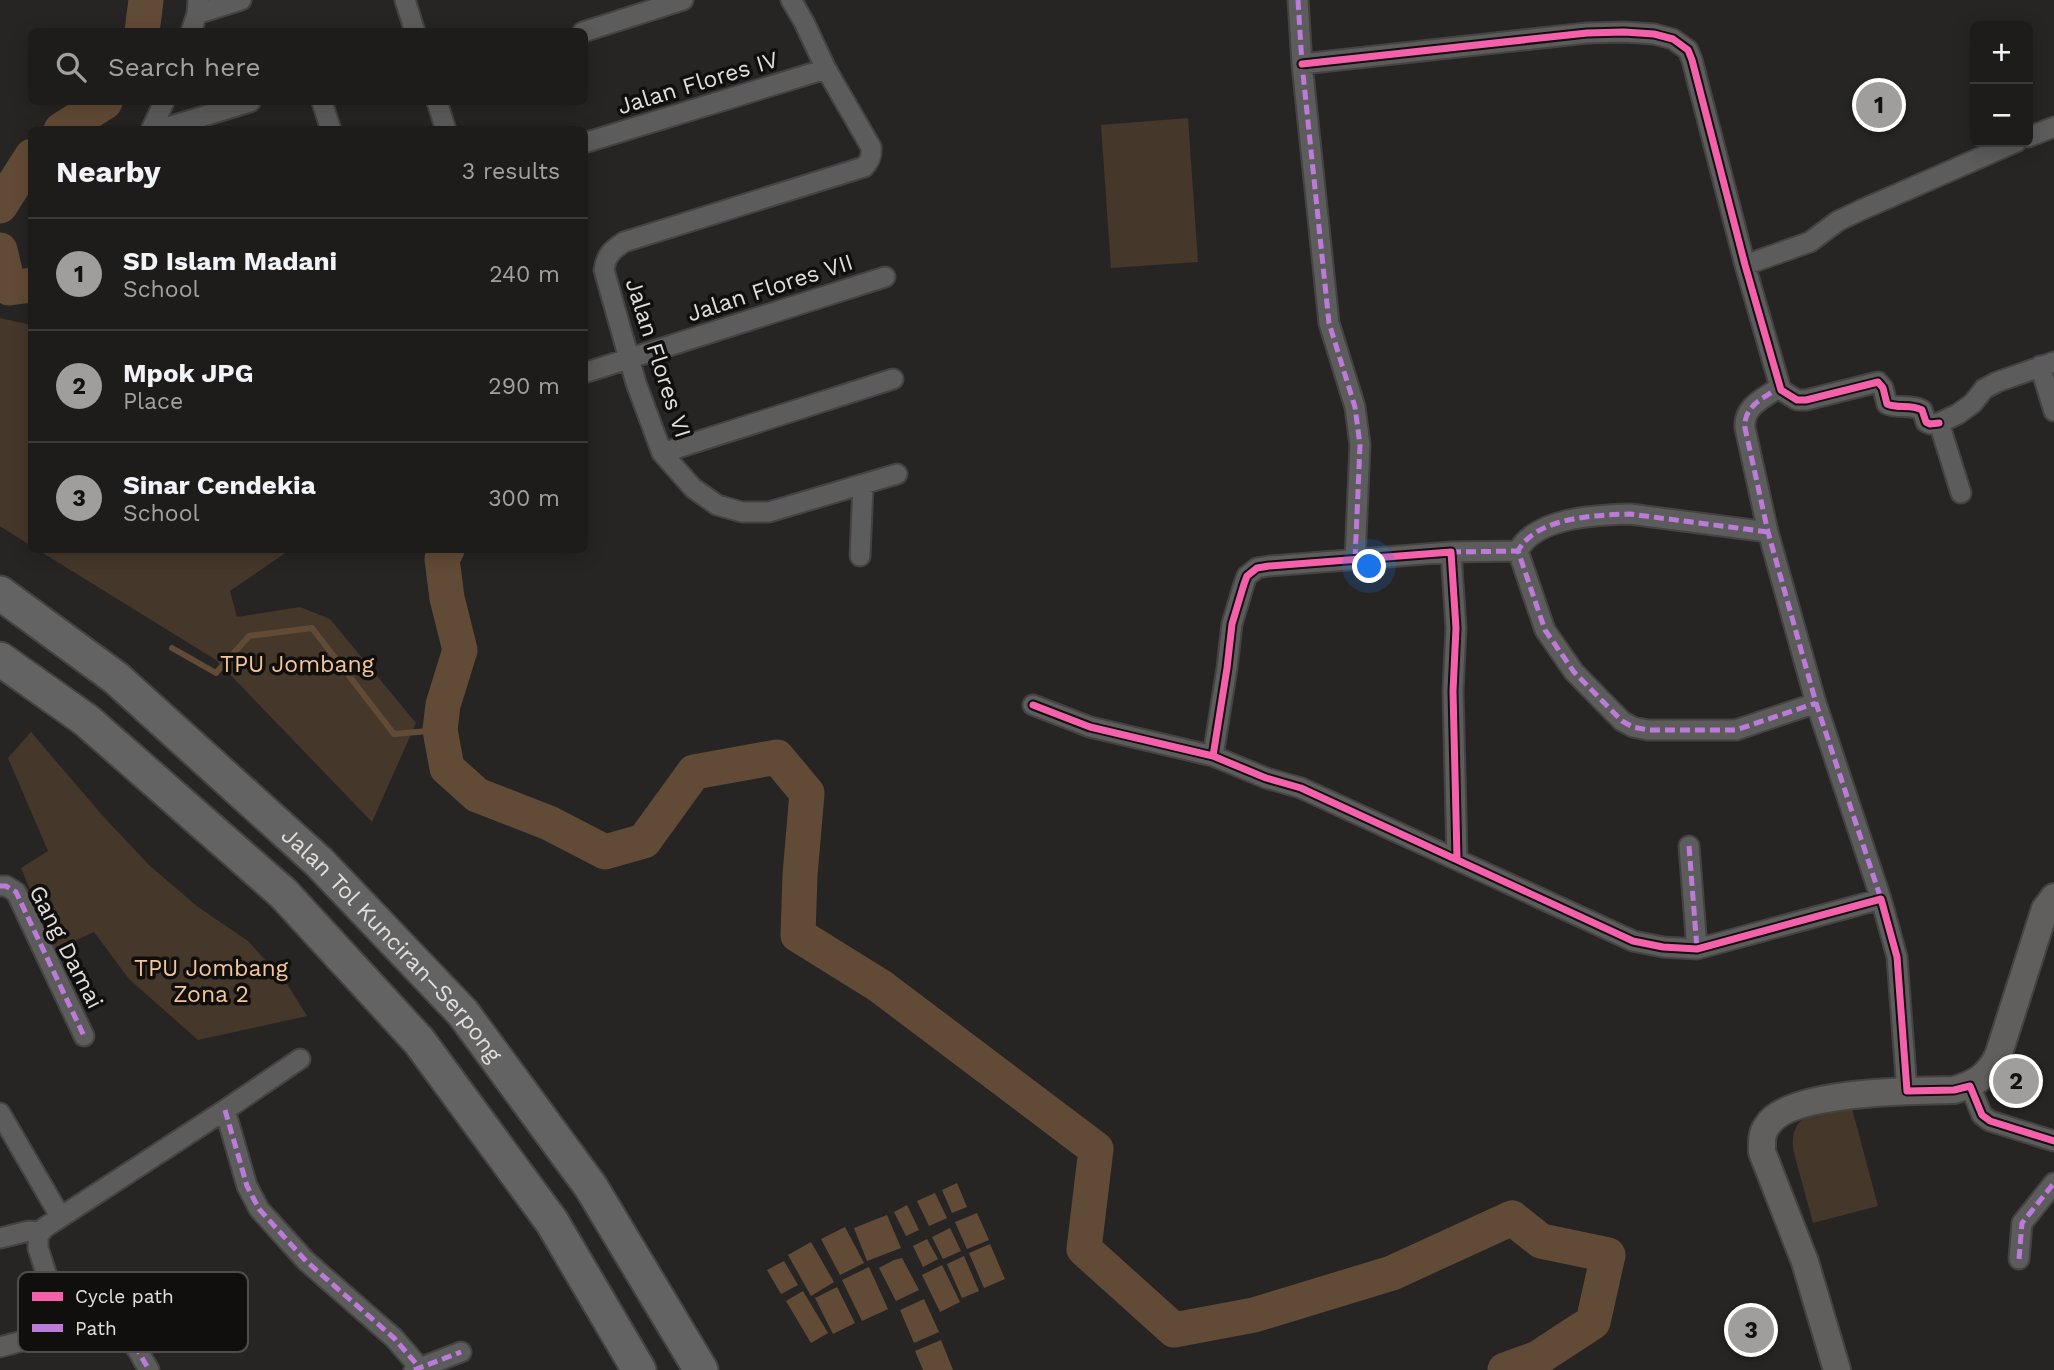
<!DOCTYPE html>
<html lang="en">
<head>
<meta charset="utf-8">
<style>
	:root { --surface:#1d1c1b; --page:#2a2928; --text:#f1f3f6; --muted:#a0a1a3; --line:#3b3a3a; --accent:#a09e9c }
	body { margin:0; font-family:"Work Sans",sans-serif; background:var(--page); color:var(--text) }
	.controls { position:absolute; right:21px; top:21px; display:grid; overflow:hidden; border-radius:10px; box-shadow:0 4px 18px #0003 }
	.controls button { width:63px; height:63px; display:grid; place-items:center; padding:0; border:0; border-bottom:2px solid var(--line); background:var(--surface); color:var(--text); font:35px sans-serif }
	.you { position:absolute; left:1370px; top:567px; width:24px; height:24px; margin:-18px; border:5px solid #fff; border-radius:50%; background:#1a73e8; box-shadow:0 0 0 10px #1a73e833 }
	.badge { display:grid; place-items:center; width:46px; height:46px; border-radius:50%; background:var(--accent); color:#111; font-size:23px; font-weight:700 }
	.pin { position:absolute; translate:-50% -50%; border:4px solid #fff; box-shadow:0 2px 7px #0006 }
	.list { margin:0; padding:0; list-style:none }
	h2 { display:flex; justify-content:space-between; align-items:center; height:91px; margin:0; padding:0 28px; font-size:30px }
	h2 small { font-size:23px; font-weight:400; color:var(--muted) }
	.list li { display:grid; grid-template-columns:46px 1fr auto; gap:21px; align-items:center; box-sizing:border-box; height:112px; padding:0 28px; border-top:2px solid var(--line) }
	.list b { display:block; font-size:26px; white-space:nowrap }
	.list p { margin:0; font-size:23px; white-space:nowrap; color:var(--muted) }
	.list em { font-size:23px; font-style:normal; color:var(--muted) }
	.icon { flex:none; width:38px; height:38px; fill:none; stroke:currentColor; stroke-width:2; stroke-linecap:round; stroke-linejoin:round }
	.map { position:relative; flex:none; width:2054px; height:1370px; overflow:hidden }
	.search { position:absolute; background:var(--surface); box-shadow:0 4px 18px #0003; left:28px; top:28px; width:560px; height:77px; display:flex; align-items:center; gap:18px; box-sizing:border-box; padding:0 24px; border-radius:10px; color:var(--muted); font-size:26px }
	.panel { position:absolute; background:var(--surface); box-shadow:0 4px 18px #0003; left:28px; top:126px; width:560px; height:427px; border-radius:10px }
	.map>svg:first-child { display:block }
</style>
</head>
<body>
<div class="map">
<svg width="2054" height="1370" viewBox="0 0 2054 1370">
	<rect width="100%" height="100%" fill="#272524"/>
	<path fill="#45372a" d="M 1188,118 L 1198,262 L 1111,268 L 1101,125 Z
		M 0,318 L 31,325 L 31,546 L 0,526 Z
		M 38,550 L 290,550 L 230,591 L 237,617 L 300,607 L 330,619 L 416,723 L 372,822 L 216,660 Z
		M 31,732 L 102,815 L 149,865 L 198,907 L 248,941 L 287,984 L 307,1016 L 198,1040 L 129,979 L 94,932 L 55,950 L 21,868 L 48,851 L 8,758 Z
		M 1850,1101 L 1878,1206 L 1813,1223 L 1794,1153 C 1786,1113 1821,1110 1850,1101 Z"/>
	<path fill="#624b36" d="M 957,1183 L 967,1207 L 952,1213 L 942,1190 Z
		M 935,1193 L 947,1218 L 929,1226 L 917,1201 Z
		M 907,1205 L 919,1230 L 906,1236 L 894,1212 Z
		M 977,1213 L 989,1240 L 967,1249 L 955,1222 Z
		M 887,1215 L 901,1248 L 867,1261 L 854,1228 Z
		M 845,1227 L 864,1263 L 840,1275 L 821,1239 Z
		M 950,1228 L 961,1251 L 943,1259 L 932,1237 Z
		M 927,1239 L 938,1259 L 923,1267 L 913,1246 Z
		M 811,1242 L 834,1282 L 811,1296 L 788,1255 Z
		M 990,1244 L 1005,1279 L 984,1288 L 969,1253 Z
		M 964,1256 L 979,1291 L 962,1298 L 947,1264 Z
		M 902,1258 L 919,1290 L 896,1301 L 879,1268 L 894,1260 Z
		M 784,1261 L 798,1285 L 781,1294 L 767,1270 Z
		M 942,1265 L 960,1302 L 940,1312 L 922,1275 Z
		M 869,1267 L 888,1309 L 862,1321 L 842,1280 Z
		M 837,1287 L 855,1323 L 833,1334 L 815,1298 Z
		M 803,1291 L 828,1333 L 811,1343 L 786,1301 Z
		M 924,1299 L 939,1332 L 914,1343 L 900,1310 Z
		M 941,1340 L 953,1370 L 923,1370 L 915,1351 Z"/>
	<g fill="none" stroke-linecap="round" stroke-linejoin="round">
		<path stroke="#624b36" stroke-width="6" d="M 172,648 L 216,673 L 249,636 L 312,628 L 394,734 L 440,730"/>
		<path stroke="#624b36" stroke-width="35" d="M 142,32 L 146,0
			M 61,130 L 105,102
			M 0,206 L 32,156
			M 0,250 L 9,288 L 32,285
			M 447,550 L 442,559 L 447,598 L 460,650 L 443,705 L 440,730 L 447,768 L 477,795 L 549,823 L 605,852 L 644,841 L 694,772 L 777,757 L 807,793 L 800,875 L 798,935 L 880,986 L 1096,1149 L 1084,1249 L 1174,1330 L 1254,1315 L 1392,1273 L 1512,1218 L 1541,1241 L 1608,1255 L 1593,1322 L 1538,1358 L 1505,1370"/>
		<g stroke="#444342" stroke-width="23">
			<path id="street" d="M 405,0 L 415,32
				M 791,0 L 804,22 L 826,69 L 871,147 C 872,156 870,161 864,167 L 624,242 C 612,250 606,255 604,270 L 636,383 L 662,453 L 693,488 L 717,505 L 742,512 L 769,512 L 897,474
				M 1298,0 L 1302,64 L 1329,323 L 1355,407 L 1360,445 L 1355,560
				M 197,14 L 241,0
				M 191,32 L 197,14 L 198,1
				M 583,32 L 683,0
				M 1302,64 L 1587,33 L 1624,32 L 1654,34 L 1673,39 L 1688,50 L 1692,60 L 1745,265 L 1781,390 L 1797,400 L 1806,400 L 1878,382 L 1883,388 L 1887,404 C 1898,409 1910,404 1922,410 L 1926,422 L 1930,424 L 1939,423
				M 322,102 L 331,130
				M 437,102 L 446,130
				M 151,130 L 164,102
				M 158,130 L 250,102
				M 2028,137 L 2054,127
				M 584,143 L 826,69
				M 1745,265 L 1810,242 L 1838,221 L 1861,210 L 2016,142
				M 2040,366 L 2054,411
				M 584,373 L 885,277
				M 1780,387 C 1764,398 1743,406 1745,428 L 1768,532 L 1816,703 L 1881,899 L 1897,957 L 1907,1091
				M 662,453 L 893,379
				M 1961,493 L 1939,423 L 1958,414 L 1973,403 L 1984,389 L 1997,382 L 2054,362
				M 1768,532 L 1630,514 C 1596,515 1536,517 1518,551 L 1545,630 L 1574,672 L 1622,721 L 1633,727 L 1648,730 L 1736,730 L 1816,703
				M 1451,552 L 1518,551
				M 860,556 L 863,486
				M 1033,705 L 1090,727 L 1213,756 L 1266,778 L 1301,788 L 1633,941 L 1663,947 L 1697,949 L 1881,899
				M 1213,756 L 1227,668 L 1232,624 L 1244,584 L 1247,576 L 1257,568 L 1269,566 L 1451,552 L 1456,628 L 1453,691 L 1457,858
				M 1689,846 L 1697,949
				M 0,886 L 6,886 L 16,892 L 84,1036
				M 1970,1086 L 1982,1115 L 1990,1121 L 2054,1141
				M 225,1110 L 247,1186 L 259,1209 L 306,1261 L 394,1338 L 419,1367
				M 0,1113 L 60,1216
				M 0,1238 L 29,1231 L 40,1232
				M 2019,1259 L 2022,1223 L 2054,1183
				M 57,1309 L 100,1297 L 110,1302 L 149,1370
				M 0,1347 L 52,1333 L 58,1330 L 62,1323 L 38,1248 L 38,1236 L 44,1228 L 225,1110 L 300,1059
				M 414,1370 L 461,1352"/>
		</g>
		<g stroke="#444342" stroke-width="30">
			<path id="secondary" d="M 1837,1370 L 1805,1262 L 1762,1152 C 1762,1142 1761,1134 1767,1126 C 1788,1090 1914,1091 1954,1090 C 1975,1084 1988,1076 1998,1056 L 2045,909 L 2054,897"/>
		</g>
		<g stroke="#444342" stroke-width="37">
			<g id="highway">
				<path id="s1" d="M 0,593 L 116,678 L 319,862 L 463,1013 L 591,1187 L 701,1370"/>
				<path d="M 0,659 L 86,720 L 284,894 L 419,1041 L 552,1222 L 639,1370"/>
			</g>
		</g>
		<use href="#street" stroke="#5d5c5c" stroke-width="19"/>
		<use href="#secondary" stroke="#605f5e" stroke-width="26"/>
		<use href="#highway" stroke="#646363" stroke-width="33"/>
		<path stroke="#bd7bd9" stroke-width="5" stroke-dasharray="10 5" stroke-linecap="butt" d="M 1298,0 L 1302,64 L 1329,323 L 1355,407 L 1360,445 L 1355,560
			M 1782,391 L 1780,387 C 1764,398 1743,406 1745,428 L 1768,532 L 1816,703 L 1882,902
			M 1768,532 L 1630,514 C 1596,515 1536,517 1518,551 L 1545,630 L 1574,672 L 1622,721 L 1633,727 L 1648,730 L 1736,730 L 1816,703
			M 1451,552 L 1518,551
			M 1689,846 L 1697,949
			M 0,886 L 6,886 L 16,892 L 84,1036
			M 225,1110 L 247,1186 L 259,1209 L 306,1261 L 394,1338 L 419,1367
			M 2019,1259 L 2022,1223 L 2054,1183
			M 57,1309 L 100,1297 L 110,1302 L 149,1370
			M 414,1370 L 461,1352"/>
		<g stroke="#100f0e" stroke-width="11">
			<path id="cycleway" d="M 1302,64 L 1587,33 L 1624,32 L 1654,34 L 1673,39 L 1688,50 L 1692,60 L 1745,265 L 1781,390 L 1797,400 L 1806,400 L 1878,382 L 1883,388 L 1887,404 C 1898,409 1910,404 1922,410 L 1926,422 L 1930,424 L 1939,423
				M 1033,705 L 1090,727 L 1213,756 L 1266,778 L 1301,788 L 1633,941 L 1663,947 L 1697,949 L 1881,899 L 1897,957 L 1907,1091 L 1954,1090 L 1970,1086 L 1982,1115 L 1990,1121 L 2054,1141
				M 1213,756 L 1227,668 L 1232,624 L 1244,584 L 1247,576 L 1257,568 L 1269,566 L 1451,552 L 1456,628 L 1453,691 L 1457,858"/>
		</g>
		<use href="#cycleway" stroke="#f560ab" stroke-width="7"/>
	</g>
	<g text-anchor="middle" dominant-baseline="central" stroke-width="7" stroke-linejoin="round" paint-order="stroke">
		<g font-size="23" fill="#e1dfdd" stroke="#100f0e">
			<text transform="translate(698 83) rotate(-17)">Jalan Flores IV</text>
			<text transform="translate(770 288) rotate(-18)">Jalan Flores VII</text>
			<text transform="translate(658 358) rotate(72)">Jalan Flores VI</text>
			<text stroke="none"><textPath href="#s1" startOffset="528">Jalan Tol Kunciran–Serpong</textPath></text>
			<text transform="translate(66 947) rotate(63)">Gang Damai</text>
		</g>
		<g font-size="23" fill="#f3c599" stroke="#100f0e">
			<text x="297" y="664">TPU Jombang</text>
			<text x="211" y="968">TPU Jombang<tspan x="211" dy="26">Zona 2</tspan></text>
		</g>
	</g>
	<rect x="18" y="1272" width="230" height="80" rx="10" fill="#100f0e" stroke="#4f4d4c" stroke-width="2"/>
	<rect x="32" y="1292" width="31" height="9" fill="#f560ab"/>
	<rect x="32" y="1324" width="31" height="8" fill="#bd7bd9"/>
	<g font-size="19" fill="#e1dfdd">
		<text x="75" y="1303">Cycle path</text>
		<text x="75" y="1335">Path</text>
	</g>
</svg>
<div class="controls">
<button>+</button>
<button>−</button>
</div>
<div class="you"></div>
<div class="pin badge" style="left:1879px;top:105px">1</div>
<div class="pin badge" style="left:2016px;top:1081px">2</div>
<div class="pin badge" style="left:1751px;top:1330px">3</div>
<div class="search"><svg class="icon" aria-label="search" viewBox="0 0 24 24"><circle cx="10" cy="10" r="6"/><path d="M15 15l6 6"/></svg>Search here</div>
<section class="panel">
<h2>Nearby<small>3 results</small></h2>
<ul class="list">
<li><span class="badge">1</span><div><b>SD Islam Madani</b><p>School</p></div><em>240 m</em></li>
<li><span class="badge">2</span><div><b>Mpok JPG</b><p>Place</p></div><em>290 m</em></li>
<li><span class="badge">3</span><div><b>Sinar Cendekia</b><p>School</p></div><em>300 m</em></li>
</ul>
</section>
</div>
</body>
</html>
